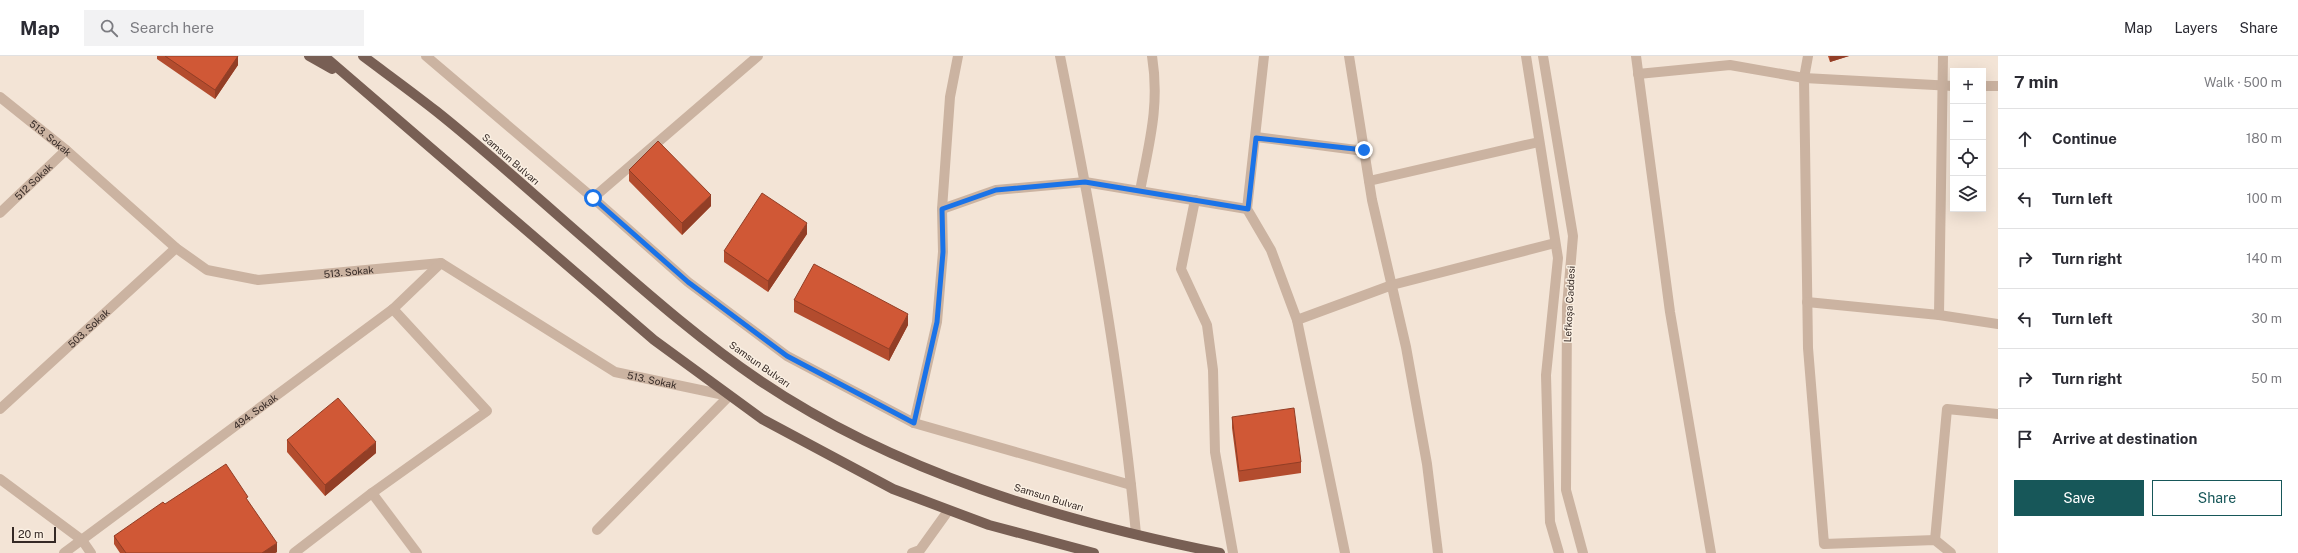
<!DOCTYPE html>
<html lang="en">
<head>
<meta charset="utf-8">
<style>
	:root { --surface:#fff; --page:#f2f2f3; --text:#2b2b33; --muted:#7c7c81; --line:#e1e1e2; --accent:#175759 }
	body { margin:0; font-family:"Public Sans",sans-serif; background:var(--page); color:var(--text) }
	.controls { position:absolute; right:12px; top:12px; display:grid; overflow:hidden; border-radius:0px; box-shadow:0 4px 16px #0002 }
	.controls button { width:36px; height:36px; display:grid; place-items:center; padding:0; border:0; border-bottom:1px solid var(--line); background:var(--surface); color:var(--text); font:20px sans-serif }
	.scale { position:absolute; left:12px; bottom:10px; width:44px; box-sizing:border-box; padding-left:4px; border:2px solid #352925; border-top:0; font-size:11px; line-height:14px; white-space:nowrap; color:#352925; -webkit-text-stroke:3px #faefe2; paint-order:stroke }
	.stop { position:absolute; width:12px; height:12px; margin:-9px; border:3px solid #1a73e8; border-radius:50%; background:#fff }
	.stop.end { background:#1a73e8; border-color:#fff; box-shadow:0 1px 4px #0008 }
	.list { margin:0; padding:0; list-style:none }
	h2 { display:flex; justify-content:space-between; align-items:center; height:52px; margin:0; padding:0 16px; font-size:17px }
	h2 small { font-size:13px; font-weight:400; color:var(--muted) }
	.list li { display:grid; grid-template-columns:26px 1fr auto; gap:12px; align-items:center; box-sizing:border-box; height:60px; padding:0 16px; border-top:1px solid var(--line) }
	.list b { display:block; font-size:15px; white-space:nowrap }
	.list em { font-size:13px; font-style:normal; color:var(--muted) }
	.actions { display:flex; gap:8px; padding:12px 16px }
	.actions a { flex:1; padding:9px 0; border:1px solid var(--accent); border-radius:0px; text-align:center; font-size:14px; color:var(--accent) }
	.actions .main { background:var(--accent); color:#fff }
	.icon { flex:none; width:22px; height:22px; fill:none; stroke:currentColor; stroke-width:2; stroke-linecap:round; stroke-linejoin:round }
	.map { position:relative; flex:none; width:1998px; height:497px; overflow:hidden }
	header { display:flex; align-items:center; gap:24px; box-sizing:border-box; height:56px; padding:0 20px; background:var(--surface); border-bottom:1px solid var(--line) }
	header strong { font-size:19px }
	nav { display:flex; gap:22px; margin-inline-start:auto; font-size:14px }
	.search { width:280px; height:36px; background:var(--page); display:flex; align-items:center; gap:10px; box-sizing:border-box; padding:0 14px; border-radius:0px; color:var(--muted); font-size:15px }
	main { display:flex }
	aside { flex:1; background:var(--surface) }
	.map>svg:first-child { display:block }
</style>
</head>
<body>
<header>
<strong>Map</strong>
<div class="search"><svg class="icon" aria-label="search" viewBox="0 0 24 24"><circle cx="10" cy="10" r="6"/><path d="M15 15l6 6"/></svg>Search here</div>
<nav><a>Map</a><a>Layers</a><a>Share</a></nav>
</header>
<main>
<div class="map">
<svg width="1998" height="497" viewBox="0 0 1998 497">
	<rect width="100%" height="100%" fill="#f3e4d6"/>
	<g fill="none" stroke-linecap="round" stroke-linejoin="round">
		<g stroke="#cbb3a1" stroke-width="10">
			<path d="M 426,0 L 593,142 L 688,226 L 787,300 L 914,367 L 1131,429"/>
			<path d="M 1060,0 C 1092,158 1121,317 1136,478"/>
			<path d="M 1264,0 L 1247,153 L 1271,194 L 1297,264 L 1345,497"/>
			<path d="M 1349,0 L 1372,144 L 1406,291 L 1427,408 L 1438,497"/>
			<path d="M 1526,0 L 1558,202 L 1546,319 L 1550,466 L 1559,497"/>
			<path d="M 1543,0 L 1573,180 L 1567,251 L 1566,434 L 1583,497"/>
			<path d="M 1636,0 L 1670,256 L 1711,497"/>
			<path d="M 1808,0 L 1804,22 L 1808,292 L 1824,488 L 1935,484 L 1951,497"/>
			<path d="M 1638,18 L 1730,9 L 1804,22 L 1953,30"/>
			<path d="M 1983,30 L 1998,30"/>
			<path id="s1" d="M 0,41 L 66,94 L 176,192 L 207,214 L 258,224 L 441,207 L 615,316 L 729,340"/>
			<path d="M 1256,81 L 1364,95"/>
			<path d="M 1369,125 L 1539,86"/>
			<path d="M 1140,135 C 1149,87 1160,50 1152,0"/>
			<path d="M 593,142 L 758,0"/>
			<path d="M 1195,144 L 1181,213 L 1207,269 L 1213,314 L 1215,396 L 1233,497"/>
			<path d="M 942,153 L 996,134 L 1085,126 L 1247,153"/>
			<path id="s2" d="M 0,157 L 66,94"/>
			<path d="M 1807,246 L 1939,259 L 1998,268"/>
			<path d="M 1939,259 L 1943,0"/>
			<path d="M 1297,264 L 1392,229 L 1555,187"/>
			<path id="s3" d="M 0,353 L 176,192"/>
			<path d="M 914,367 L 937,266 L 943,196 L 942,153 L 950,41 L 958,0"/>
			<path d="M 0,423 L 82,484 L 91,497"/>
			<path d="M 372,437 L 417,497"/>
			<path d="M 597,474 L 729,340"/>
			<path d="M 1935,484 L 1947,353 L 1998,358"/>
			<path id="s4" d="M 64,497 L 393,253 L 441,207"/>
			<path d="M 294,497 L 372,437 L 487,355 L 393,253"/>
			<path d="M 912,497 L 920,494 L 948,455"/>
		</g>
		<path stroke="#785f54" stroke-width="10" d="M 309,0 L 332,13
			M 324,0 L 654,284 L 762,363 L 893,433 L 989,469 L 1094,497
			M 363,0 C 387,18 412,36 436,55 C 490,98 541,145 593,190 C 647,237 700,284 759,324 C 895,416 1060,465 1220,497"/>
	</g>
	<path fill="#b34c2e" d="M 157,0 L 238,0 L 238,9 L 215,43 L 157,3 Z
		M 1828,0 L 1849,0 L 1830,6 Z
		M 629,114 L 711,150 L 682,179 L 629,125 Z
		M 807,178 L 768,236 L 724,206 L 724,195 Z
		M 794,244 L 908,269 L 889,305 L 794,256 Z
		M 1232,361 L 1301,406 L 1301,417 L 1239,426 L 1232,372 Z
		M 287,384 L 376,397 L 325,440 L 287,396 Z
		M 248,445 L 277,496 L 275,497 L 120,497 L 114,488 L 114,480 L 165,448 Z"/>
	<path fill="#923e26" d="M 238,0 L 238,9 L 215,43 L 215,34 Z
		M 1830,0 L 1849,0 L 1830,6 Z
		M 711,139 L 711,150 L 682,179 L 682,167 Z
		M 807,167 L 807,178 L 768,236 L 768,225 Z
		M 908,258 L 908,269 L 889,305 L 889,293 Z
		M 376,386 L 376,397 L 325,440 L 325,429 Z
		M 277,487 L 277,496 L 275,497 L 262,497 Z"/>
	<path fill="#d05836" stroke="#923e26" d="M 165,0 L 238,0 L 215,34 Z
		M 658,85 L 711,139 L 682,167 L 629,114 Z
		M 762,137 L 807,167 L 768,225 L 724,195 Z
		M 814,208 L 908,258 L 889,293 L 794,244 Z
		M 338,342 L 376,386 L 325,429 L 287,384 Z
		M 1294,352 L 1301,406 L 1239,415 L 1232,361 Z
		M 226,408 L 248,441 L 246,442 L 277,487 L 262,497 L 126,497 L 114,480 L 163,446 L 165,448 Z"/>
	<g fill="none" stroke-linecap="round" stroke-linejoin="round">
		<path stroke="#1a73e8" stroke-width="5" d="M 593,142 L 688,226 L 787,300 L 914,367 L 937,266 L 943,196 L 942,153 L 996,134 L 1085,126 L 1248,153 L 1256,82 L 1364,94"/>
	</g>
	<g text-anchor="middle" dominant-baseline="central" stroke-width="3" stroke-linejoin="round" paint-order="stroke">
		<g font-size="10" fill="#352925" stroke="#faefe2">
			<text stroke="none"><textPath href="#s1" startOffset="65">513. Sokak</textPath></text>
			<text transform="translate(511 103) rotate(41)">Samsun Bulvarı</text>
			<text stroke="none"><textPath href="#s2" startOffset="46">512 Sokak</textPath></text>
			<text stroke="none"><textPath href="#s1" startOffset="413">513. Sokak</textPath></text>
			<text transform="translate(1569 248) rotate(-87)">Lefkoşa Caddesi</text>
			<text stroke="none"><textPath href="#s3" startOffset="120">503. Sokak</textPath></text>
			<text transform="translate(760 308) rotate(35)">Samsun Bulvarı</text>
			<text stroke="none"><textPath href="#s1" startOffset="749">513. Sokak</textPath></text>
			<text stroke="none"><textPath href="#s4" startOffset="238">494. Sokak</textPath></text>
			<text transform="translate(1049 441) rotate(17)">Samsun Bulvarı</text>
		</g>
	</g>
</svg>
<div class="controls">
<button>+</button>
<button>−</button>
<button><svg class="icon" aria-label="locate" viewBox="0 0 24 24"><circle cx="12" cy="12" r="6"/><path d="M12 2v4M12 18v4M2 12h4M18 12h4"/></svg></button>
<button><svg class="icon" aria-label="layers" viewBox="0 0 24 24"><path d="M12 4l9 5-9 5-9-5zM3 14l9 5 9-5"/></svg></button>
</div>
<div class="scale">20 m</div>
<div class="stop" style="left:593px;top:142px"></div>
<div class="stop end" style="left:1364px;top:94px"></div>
</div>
<aside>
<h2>7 min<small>Walk · 500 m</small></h2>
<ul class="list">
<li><svg class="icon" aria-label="ahead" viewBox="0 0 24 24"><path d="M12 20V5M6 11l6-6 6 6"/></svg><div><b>Continue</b></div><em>180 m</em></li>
<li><svg class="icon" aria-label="left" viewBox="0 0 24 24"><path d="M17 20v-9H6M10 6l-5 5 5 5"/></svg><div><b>Turn left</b></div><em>100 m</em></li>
<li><svg class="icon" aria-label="right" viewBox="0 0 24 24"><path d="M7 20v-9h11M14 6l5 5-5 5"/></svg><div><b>Turn right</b></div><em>140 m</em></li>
<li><svg class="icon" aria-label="left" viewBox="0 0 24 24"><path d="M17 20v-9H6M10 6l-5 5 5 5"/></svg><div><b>Turn left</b></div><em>30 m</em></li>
<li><svg class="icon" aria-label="right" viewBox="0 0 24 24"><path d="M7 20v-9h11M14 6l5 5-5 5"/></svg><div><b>Turn right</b></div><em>50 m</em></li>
<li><svg class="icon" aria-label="arrive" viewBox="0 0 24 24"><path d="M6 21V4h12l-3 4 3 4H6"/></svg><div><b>Arrive at destination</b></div></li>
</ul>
<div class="actions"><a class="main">Save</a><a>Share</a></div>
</aside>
</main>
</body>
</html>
